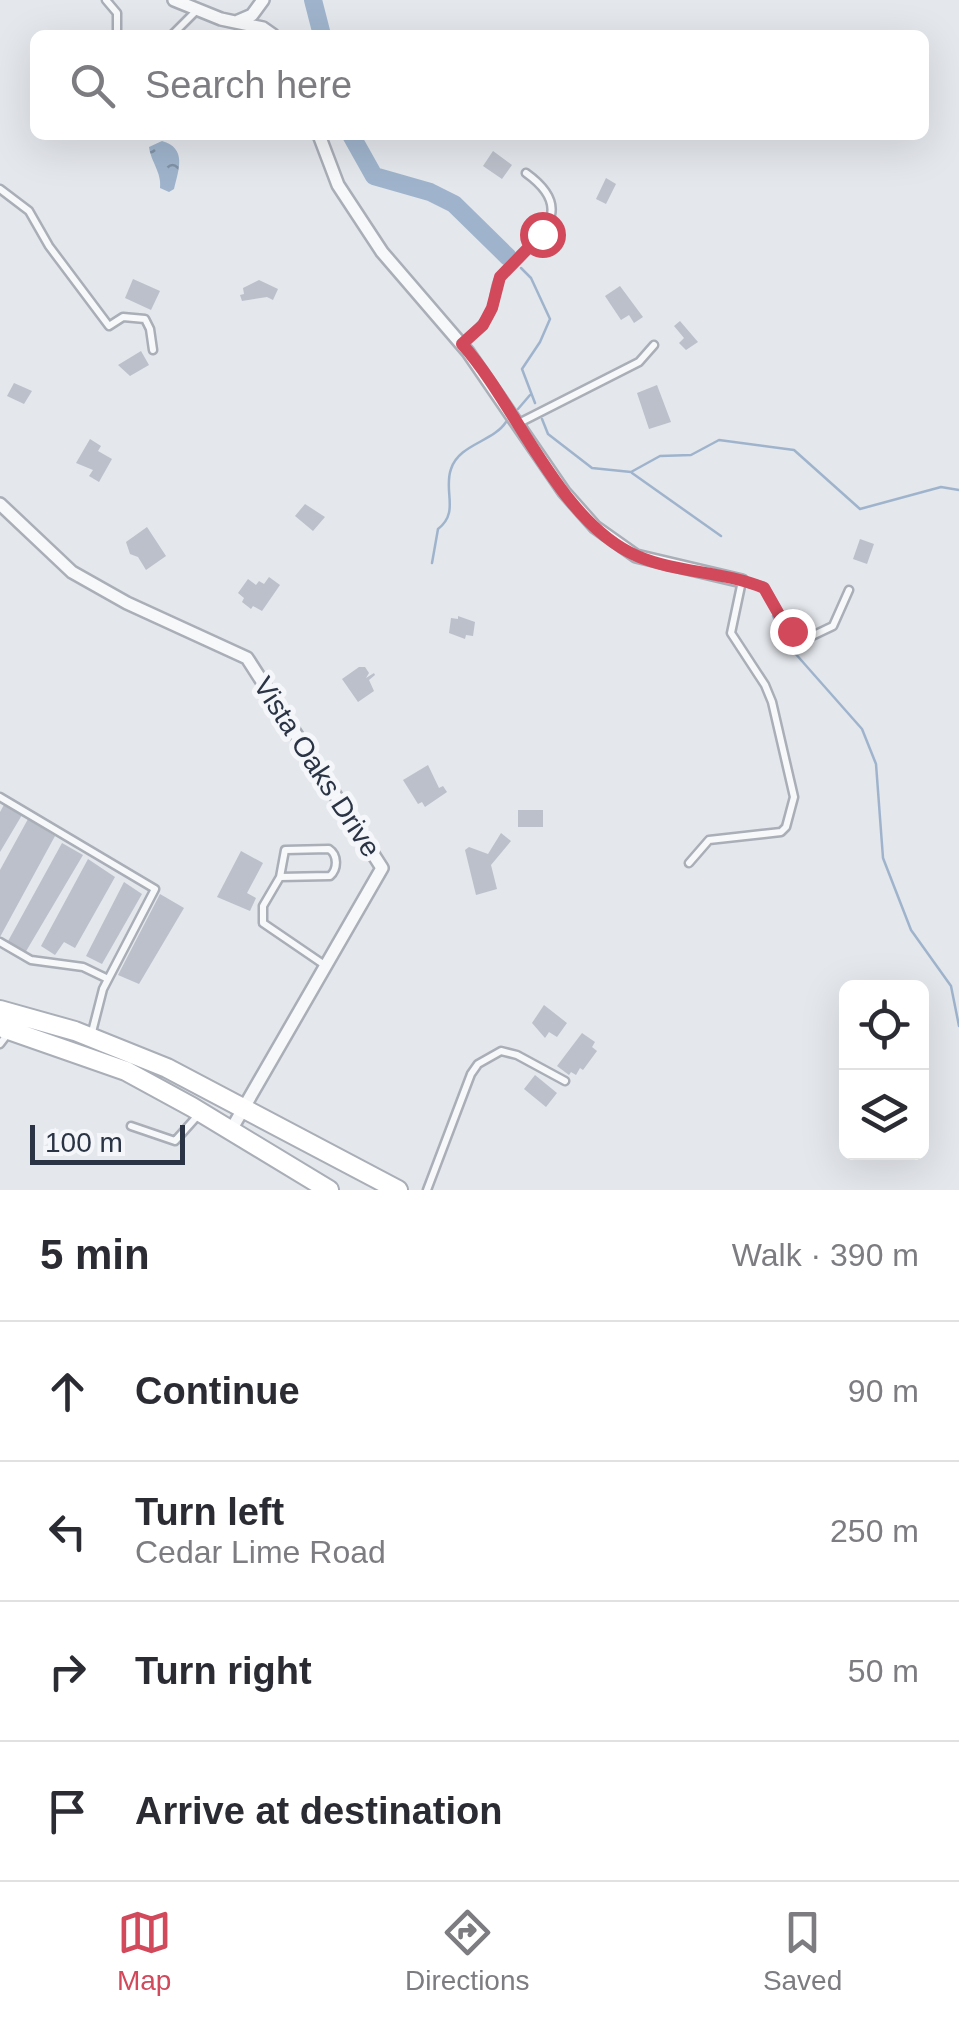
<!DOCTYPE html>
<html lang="en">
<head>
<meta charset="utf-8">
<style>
	:root { --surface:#fff; --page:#f2f2f3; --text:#2b2b33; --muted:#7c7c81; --line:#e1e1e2; --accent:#d1495b }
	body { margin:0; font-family:Helvetica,sans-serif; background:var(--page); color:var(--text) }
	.controls { position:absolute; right:30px; bottom:30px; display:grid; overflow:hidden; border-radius:15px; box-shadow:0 10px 40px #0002 }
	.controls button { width:90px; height:90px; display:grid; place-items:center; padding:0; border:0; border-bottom:2px solid var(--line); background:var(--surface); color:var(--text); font:50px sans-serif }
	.scale { position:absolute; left:30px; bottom:25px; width:155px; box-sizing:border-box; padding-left:10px; border:5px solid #2b3445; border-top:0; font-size:28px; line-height:35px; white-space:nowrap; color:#2b3445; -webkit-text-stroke:8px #f4f6f9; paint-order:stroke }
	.stop { position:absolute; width:30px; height:30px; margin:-22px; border:8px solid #d1495b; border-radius:50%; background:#fff }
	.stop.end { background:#d1495b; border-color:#fff; box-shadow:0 2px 10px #0008 }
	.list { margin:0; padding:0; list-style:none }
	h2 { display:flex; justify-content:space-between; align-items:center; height:130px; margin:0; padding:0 40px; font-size:42px }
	h2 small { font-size:32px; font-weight:400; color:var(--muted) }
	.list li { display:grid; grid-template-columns:65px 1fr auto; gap:30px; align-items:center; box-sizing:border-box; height:140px; padding:0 40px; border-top:2px solid var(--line) }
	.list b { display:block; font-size:38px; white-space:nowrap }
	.list p { margin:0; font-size:32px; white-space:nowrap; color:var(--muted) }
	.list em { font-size:32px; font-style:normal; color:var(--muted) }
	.icon { flex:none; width:55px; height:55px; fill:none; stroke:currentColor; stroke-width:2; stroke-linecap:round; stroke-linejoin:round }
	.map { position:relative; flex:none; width:959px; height:1190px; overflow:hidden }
	.search { position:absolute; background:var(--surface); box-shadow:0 10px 40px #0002; left:30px; right:30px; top:30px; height:110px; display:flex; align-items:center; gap:25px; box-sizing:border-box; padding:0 35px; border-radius:15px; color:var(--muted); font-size:38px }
	.sheet { height:690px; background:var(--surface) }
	nav { display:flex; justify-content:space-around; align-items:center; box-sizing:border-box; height:140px; border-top:2px solid var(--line); background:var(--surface); font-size:28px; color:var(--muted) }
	nav a { display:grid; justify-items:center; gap:5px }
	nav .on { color:var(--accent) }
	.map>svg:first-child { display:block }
</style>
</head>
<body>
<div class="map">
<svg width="959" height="1190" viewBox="0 0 959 1190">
	<defs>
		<pattern id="water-ripples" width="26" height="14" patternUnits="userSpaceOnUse" patternTransform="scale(2.5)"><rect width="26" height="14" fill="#9fb4cc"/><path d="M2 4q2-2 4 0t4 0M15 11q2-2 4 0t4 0" fill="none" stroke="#8293a7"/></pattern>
	</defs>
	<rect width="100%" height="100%" fill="#e4e7ec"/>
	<path fill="url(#water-ripples)" d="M 162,141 C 187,148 179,169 174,189 L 169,192 L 160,188 C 162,173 151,162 149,147 Z"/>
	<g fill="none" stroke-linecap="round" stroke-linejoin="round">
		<path stroke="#9fb4cc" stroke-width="2.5" d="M 521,268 L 531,278 L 550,319 L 540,342 L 522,369 L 535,403
			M 518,409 L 530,395
			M 542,419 L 548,434 L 592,468 L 631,472 L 660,456 L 691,455 L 719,440 L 794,450 L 860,509 L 941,487 L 959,490
			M 632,473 L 721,536
			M 432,563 L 438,529 C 460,512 443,491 451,469 C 459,444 493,442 506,422
			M 773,616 L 786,643 L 862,729 L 876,764 L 883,858 L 911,930 L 951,986 L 959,1026"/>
		<path stroke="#9fb4cc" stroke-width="18" d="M 313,0 L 322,35
			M 351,135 L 374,176 L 430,192 L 454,204 L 508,257"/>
	</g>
	<path fill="#bbc0ca" d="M 493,151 L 512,165 L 502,179 L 483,166 Z
		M 606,178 L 616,184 L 606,204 L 596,199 Z
		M 133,279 L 160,291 L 151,310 L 125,298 Z
		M 259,280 L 278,289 L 273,300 L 267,297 L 242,301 L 240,295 L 244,294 L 243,288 Z
		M 620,286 L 643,317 L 634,323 L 629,315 L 621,320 L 605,296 Z
		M 680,321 L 698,342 L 686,350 L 679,343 L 684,338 L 674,326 Z
		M 141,351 L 149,365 L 130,376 L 118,365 Z
		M 14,383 L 32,391 L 24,404 L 7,396 Z
		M 657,385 L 671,422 L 649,429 L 637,393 Z
		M 90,439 L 101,446 L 98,451 L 112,459 L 99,482 L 89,476 L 93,470 L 76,463 Z
		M 305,504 L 325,517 L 313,531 L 295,516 Z
		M 147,527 L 166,556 L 146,570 L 138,557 L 130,554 L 126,542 Z
		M 860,539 L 874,544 L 867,564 L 853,559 Z
		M 269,577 L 280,585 L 262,611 L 253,606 L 251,609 L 242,602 L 244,598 L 238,593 L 248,579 L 256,585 L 259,581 L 264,584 Z
		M 458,616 L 475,622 L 473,636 L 466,635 L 465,639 L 449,633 L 451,618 L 458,619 Z
		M 359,667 L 365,667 L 369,673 L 366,678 L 374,673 L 375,675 L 369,680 L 374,691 L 358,702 L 342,679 Z
		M 428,765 L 439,788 L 443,786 L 447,792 L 425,807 L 422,802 L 418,804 L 403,780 Z
		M 5,803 L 22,815 L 0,852 L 0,812 Z
		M 518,810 L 543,810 L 543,827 L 518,827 Z
		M 28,819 L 55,836 L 0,937 L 0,870 Z
		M 501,833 L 511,841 L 491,865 L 497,889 L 476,895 L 465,850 L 469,847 L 488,854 Z
		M 62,843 L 83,855 L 25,953 L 7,943 Z
		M 241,851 L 263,863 L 247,893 L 256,898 L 250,911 L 217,897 Z
		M 88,859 L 115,877 L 75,948 L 64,942 L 55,955 L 41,946 Z
		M 124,882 L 142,894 L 102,964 L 86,956 Z
		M 160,894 L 184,908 L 139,984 L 118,975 Z
		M 544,1005 L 567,1023 L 557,1037 L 549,1032 L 545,1038 L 532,1023 Z
		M 582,1033 L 595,1042 L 592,1047 L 597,1051 L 583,1070 L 580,1068 L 576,1075 L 571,1072 L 569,1075 L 557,1066 Z
		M 535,1075 L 557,1093 L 546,1107 L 524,1089 Z"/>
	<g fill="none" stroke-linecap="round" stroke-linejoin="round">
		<g stroke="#a9aeb7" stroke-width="11">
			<path id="lane" d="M 106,0 L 117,13 L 117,35
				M 172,35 L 196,11
				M 0,189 L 29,211 L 49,246 L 109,326 L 123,317 L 145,319 L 150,329 L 153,350
				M 462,343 C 474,333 487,323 492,308 C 496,298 494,287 500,278 C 523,243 587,217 526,173
				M 519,423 L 639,362 L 654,345
				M 0,797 L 155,889 L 103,989 L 91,1036
				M 689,863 L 709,840 L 781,832 L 786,827 L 794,797 L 772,702 L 765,685 L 731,633 L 742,581 L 764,587 L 785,625 L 801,636 L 812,636 L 833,626 L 849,590
				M 280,877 L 330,876 C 338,869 338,855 329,849 L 285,850 L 280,877 L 263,906 L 263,923 L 326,966
				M 0,942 L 31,960 L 83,967 L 108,979
				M 0,1044 L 10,1031
				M 131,1126 L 175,1141 L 200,1113
				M 427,1190 L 471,1074 L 478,1064 L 501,1051 L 517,1055 L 565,1081"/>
		</g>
		<g stroke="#a9aeb7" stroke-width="16">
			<path id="street" d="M 174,0 L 221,19 L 263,28 L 273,35
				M 238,21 L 252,15 L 263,0
				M 319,135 L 338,185 L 382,252 L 468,352 L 564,492 L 595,527 L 636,556 L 742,581
				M 0,504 L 72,572 L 127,603 L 247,658 L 382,868 L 231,1130"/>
		</g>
		<g stroke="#a9aeb7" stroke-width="22">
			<path id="secondary" d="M 0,1010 L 75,1031 L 167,1068 L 398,1190
				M 0,1027 L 126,1071 L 192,1107 L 329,1190"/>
		</g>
		<use href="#lane" stroke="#f7f8fa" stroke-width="6"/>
		<use href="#street" stroke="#f7f8fa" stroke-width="11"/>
		<use href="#secondary" stroke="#fff" stroke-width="18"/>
	</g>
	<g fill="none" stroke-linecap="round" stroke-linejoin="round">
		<path stroke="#d1495b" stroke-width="12" d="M 542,234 L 500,277 L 492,308 L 483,325 L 462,344 C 517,405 559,522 637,556 C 676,573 724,571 764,588 L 785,625 L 792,631"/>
	</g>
	<g text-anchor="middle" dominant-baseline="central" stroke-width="10" stroke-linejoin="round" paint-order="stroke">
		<g font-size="28" fill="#2b3445" stroke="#f4f6f9">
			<text transform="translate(317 767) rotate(57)">Vista Oaks Drive</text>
		</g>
	</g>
</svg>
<div class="controls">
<button><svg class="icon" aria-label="locate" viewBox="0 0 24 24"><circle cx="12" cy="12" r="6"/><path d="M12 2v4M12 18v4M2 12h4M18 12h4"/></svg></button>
<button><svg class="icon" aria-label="layers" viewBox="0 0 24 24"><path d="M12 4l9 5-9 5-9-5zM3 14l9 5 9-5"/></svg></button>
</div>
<div class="scale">100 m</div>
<div class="stop" style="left:542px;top:234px"></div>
<div class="stop end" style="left:792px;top:631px"></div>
<div class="search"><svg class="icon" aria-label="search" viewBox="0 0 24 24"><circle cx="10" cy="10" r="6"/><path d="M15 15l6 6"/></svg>Search here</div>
</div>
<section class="sheet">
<h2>5 min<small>Walk · 390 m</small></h2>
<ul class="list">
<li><svg class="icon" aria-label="ahead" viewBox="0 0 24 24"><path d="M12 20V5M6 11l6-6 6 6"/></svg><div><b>Continue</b></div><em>90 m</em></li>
<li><svg class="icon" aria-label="left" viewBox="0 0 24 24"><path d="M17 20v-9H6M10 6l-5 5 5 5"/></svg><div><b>Turn left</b><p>Cedar Lime Road</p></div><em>250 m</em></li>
<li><svg class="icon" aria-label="right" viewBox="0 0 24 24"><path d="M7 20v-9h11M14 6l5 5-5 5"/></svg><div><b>Turn right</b></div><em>50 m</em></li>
<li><svg class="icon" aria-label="arrive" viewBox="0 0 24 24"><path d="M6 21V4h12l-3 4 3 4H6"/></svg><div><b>Arrive at destination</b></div></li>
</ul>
</section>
<nav>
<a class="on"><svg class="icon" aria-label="map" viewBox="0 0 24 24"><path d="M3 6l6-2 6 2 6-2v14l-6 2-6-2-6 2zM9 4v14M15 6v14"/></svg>Map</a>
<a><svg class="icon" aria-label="directions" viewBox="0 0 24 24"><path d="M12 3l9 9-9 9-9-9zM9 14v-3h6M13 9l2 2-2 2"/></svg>Directions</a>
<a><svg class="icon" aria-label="saved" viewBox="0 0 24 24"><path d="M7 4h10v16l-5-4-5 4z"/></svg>Saved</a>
</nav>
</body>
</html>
